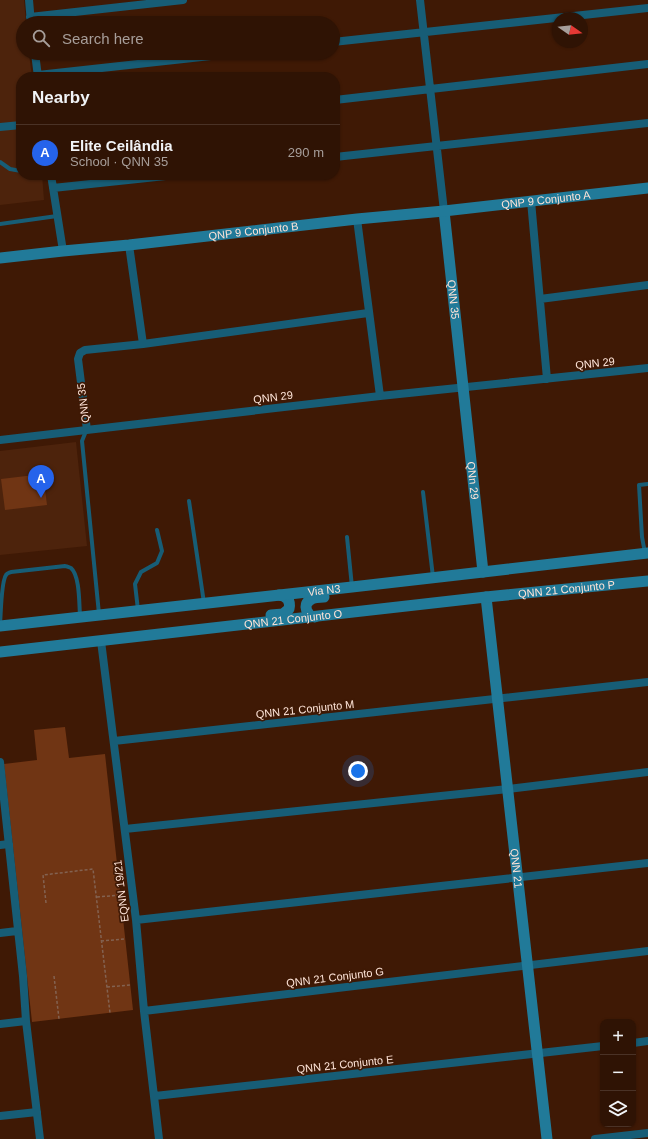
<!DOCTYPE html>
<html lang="en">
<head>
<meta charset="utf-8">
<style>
	:root { --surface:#2f1304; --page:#3b2013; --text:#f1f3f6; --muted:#a79e9a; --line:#4a3226; --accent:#2563eb }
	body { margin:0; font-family:Helvetica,sans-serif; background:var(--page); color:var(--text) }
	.controls { position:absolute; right:12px; bottom:12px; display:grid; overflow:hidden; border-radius:8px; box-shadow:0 1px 3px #0004 }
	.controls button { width:36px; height:36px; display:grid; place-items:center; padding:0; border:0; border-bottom:1px solid var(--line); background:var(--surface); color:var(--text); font:20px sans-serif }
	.compass { position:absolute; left:552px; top:12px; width:36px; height:36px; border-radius:50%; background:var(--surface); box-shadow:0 1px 3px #0004; rotate:104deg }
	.you { position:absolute; left:358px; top:771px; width:14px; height:14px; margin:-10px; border:3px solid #fff; border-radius:50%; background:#1a73e8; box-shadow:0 0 0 6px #1a73e833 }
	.badge { display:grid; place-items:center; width:26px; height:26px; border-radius:50%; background:var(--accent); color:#fff; font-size:13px; font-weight:700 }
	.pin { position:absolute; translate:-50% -33px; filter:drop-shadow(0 1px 2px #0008) }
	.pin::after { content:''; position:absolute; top:21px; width:14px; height:12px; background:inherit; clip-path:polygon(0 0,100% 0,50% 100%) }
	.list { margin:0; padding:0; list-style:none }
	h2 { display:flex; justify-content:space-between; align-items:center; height:52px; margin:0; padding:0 16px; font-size:17px }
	h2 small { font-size:13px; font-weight:400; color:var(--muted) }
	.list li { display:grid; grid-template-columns:26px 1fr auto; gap:12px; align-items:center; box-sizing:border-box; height:56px; padding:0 16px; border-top:1px solid var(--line) }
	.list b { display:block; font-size:15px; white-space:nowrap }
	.list p { margin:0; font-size:13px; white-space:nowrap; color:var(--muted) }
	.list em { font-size:13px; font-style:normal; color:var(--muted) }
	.icon { flex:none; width:22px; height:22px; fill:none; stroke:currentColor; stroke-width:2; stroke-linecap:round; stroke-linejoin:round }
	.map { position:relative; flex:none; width:648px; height:1139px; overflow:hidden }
	.search { position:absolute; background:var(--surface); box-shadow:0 1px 3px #0004; left:16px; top:16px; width:324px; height:44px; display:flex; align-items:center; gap:10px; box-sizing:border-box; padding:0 14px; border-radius:22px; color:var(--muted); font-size:15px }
	.panel { position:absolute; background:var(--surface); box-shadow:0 1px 3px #0004; left:16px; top:72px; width:324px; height:108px; border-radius:16px }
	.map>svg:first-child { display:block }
</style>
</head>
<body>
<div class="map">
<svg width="648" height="1139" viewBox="0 0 648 1139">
	<rect width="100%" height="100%" fill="#3f1905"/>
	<path fill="#4d230c" d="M 0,0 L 24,0 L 26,23 L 23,23 L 23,53 L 29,53 L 32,77 L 21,77 L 21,175 L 42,175 L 44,200 L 0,205 Z
		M 76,442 L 87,546 L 0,555 L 0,451 Z"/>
	<path fill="#703514" d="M 43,474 L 47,505 L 5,510 L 1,479 Z
		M 65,727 L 69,758 L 105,754 L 133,1010 L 32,1022 L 4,764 L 37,760 L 34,730 Z"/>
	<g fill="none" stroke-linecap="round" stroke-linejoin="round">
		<path stroke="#836251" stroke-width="1.5" stroke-dasharray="3 2" stroke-linecap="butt" d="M 97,897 L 121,895
			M 46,903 L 43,875 L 93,869 L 110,1013
			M 101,941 L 125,939
			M 54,976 L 59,1019
			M 107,987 L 130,985"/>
		<path stroke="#175d76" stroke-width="4" d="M 0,162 L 10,169 L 21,171
			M 0,224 L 57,216
			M 86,431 L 82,441 L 99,614
			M 423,492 L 433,577
			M 189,501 L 204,603
			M 347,537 L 352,587
			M 645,553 L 642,537 L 639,485 L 648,484
			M 138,610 L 135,584 L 141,572 L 157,563 L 162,551 L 157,530
			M 0,624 C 1,614 1,582 6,575 C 7,573 9,573 11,572 L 65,566 C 66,566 71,568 71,568 C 80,576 79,604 80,615"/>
		<path stroke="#175d76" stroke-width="8" d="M 29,0 L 31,23
			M 420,0 L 444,211
			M 30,17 L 183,0
			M 333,42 L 648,8
			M 35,53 L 38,77
			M 38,75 L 238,53
			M 335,100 L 648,64
			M 0,127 L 21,125
			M 335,157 L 648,123
			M 51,175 L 63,251
			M 53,188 L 175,175
			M 531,201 L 547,379
			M 357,219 L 380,396
			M 129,245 L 143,344
			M 540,299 L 648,285
			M 87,430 L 78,359 L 80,353 L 85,350 L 143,344 L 368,313
			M 0,440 L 380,396 L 648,368
			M 101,641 L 136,920 L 144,1011 L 159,1139
			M 114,741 L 648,682
			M 0,762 L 23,976 L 26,1021 L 40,1139
			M 125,829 L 508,789 L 648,772
			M 0,845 L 9,844
			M 136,920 L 648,863
			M 0,933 L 17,931
			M 144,1011 L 648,951
			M 0,1024 L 26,1021
			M 633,1043 L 648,1041
			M 155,1096 L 603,1046
			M 0,1116 L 37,1112
			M 595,1139 L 648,1133"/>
		<g stroke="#217a99" stroke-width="11">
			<path id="s1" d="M 444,211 L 483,572"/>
			<path id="s2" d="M 0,258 L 63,251 L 129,245 L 357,219 L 444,211 L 648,188"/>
			<path id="s3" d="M 486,597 L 547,1139"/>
			<path d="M 271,615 L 283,614 L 289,609 C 291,601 287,596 279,595"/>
			<path d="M 315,617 C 307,616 302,605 310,600 C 314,597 319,597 324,597"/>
			<path id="s4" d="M 0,626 L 352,587 L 648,553"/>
			<path id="s5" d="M 0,652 L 486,597 L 648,581"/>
		</g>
	</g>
	<g text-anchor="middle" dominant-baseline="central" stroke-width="3.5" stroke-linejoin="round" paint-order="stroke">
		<g font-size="11" fill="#fee4d8" stroke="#3f1905">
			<text stroke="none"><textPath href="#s2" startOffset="549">QNP 9 Conjunto A</textPath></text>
			<text stroke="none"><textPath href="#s2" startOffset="255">QNP 9 Conjunto B</textPath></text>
			<text stroke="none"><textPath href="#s1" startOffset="89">QNN 35</textPath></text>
			<text transform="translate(595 363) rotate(-6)">QNN 29</text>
			<text transform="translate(273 397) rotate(-7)">QNN 29</text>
			<text transform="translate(83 403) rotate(-97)">QNN 35</text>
			<text stroke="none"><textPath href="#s1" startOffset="271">QNn 29</textPath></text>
			<text stroke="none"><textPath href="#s5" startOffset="570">QNN 21 Conjunto P</textPath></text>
			<text stroke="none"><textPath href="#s4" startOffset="326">Via N3</textPath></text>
			<text stroke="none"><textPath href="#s5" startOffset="295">QNN 21 Conjunto O</textPath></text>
			<text transform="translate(305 709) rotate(-6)">QNN 21 Conjunto M</text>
			<text stroke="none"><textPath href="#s3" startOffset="273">QNN 21</textPath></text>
			<text transform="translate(121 891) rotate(-97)">EQNN 19/21</text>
			<text transform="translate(335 977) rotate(-7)">QNN 21 Conjunto G</text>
			<text transform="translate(345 1064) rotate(-6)">QNN 21 Conjunto E</text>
		</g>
	</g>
</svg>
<div class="controls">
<button>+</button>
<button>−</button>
<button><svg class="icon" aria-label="layers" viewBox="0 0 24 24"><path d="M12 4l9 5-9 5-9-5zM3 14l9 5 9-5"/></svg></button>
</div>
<svg class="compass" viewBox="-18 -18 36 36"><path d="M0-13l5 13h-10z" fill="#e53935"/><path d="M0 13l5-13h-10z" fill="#a79e9a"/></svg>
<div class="you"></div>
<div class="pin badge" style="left:41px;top:498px">A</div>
<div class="search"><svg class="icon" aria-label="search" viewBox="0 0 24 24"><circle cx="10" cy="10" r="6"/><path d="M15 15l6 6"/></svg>Search here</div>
<section class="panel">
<h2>Nearby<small></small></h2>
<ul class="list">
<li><span class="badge">A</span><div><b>Elite Ceilândia</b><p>School · QNN 35</p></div><em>290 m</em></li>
</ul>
</section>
</div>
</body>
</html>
